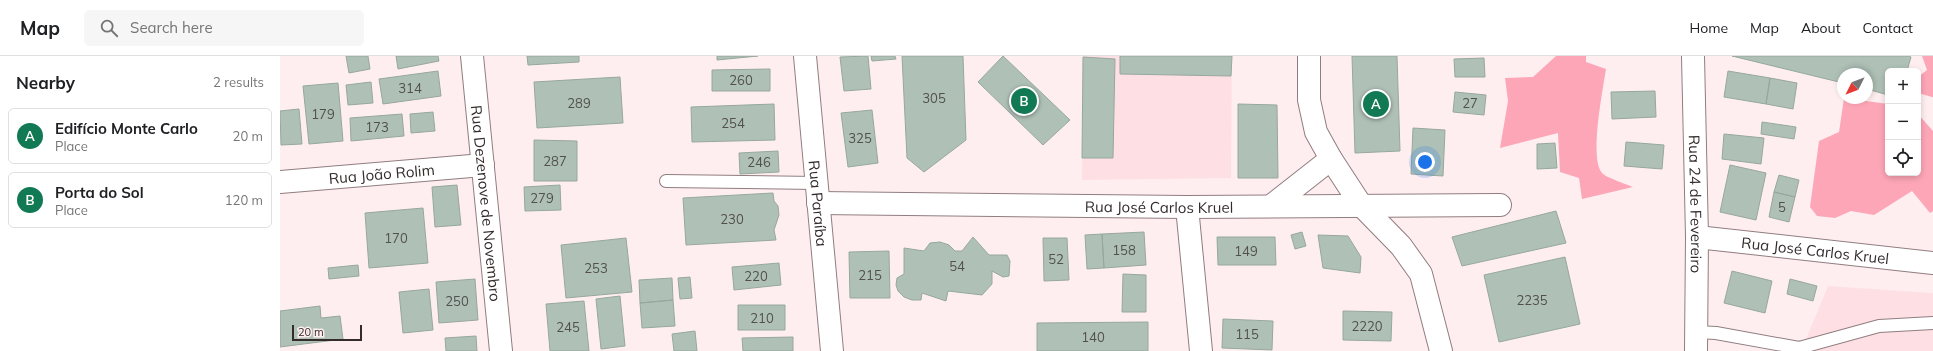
<!DOCTYPE html>
<html lang="en">
<head>
<meta charset="utf-8">
<style>
	:root { --surface:#fff; --page:#f6f6f6; --text:#202124; --muted:#757577; --line:#e0e0e0; --accent:#117953 }
	body { margin:0; font-family:Mulish,sans-serif; background:var(--page); color:var(--text) }
	.controls { position:absolute; right:12px; top:12px; display:grid; overflow:hidden; border-radius:6px; box-shadow:0 2px 6px #0003 }
	.controls button { width:36px; height:36px; display:grid; place-items:center; padding:0; border:0; border-bottom:1px solid var(--line); background:var(--surface); color:var(--text); font:20px sans-serif }
	.compass { position:absolute; left:1557px; top:12px; width:36px; height:36px; border-radius:50%; background:var(--surface); box-shadow:0 2px 6px #0003; rotate:228deg }
	.scale { position:absolute; left:12px; bottom:10px; width:70px; box-sizing:border-box; padding-left:4px; border:2px solid #332b2c; border-top:0; font-size:11px; line-height:14px; white-space:nowrap; color:#332b2c; -webkit-text-stroke:3px #ffeef0; paint-order:stroke }
	.you { position:absolute; left:1145px; top:106px; width:14px; height:14px; margin:-10px; border:3px solid #fff; border-radius:50%; background:#1a73e8; box-shadow:0 0 0 6px #1a73e833 }
	.badge { display:grid; place-items:center; width:26px; height:26px; border-radius:50%; background:var(--accent); color:#fff; font-size:13px; font-weight:700 }
	.pin { position:absolute; translate:-50% -50%; border:2px solid #fff; box-shadow:0 1px 4px #0006 }
	.list { margin:0; padding:0; list-style:none }
	h2 { display:flex; justify-content:space-between; align-items:center; height:52px; margin:0; padding:0 16px; font-size:17px }
	h2 small { font-size:13px; font-weight:400; color:var(--muted) }
	.list li { display:grid; grid-template-columns:26px 1fr auto; gap:12px; align-items:center; box-sizing:border-box; height:56px; margin:0 8px 8px; padding:0 8px; border:1px solid var(--line); border-radius:6px }
	.list b { display:block; font-size:15px; white-space:nowrap }
	.list p { margin:0; font-size:13px; white-space:nowrap; color:var(--muted) }
	.list em { font-size:13px; font-style:normal; color:var(--muted) }
	.icon { flex:none; width:22px; height:22px; fill:none; stroke:currentColor; stroke-width:2; stroke-linecap:round; stroke-linejoin:round }
	.map { position:relative; flex:none; width:1653px; height:295px; overflow:hidden }
	header { display:flex; align-items:center; gap:24px; box-sizing:border-box; height:56px; padding:0 20px; background:var(--surface); border-bottom:1px solid var(--line) }
	header strong { font-size:19px }
	nav { display:flex; gap:22px; margin-inline-start:auto; font-size:14px }
	.search { width:280px; height:36px; background:var(--page); display:flex; align-items:center; gap:10px; box-sizing:border-box; padding:0 14px; border-radius:6px; color:var(--muted); font-size:15px }
	main { display:flex }
	aside { flex:1; background:var(--surface) }
	.map>svg:first-child { display:block }
</style>
</head>
<body>
<header>
<strong>Map</strong>
<div class="search"><svg class="icon" aria-label="search" viewBox="0 0 24 24"><circle cx="10" cy="10" r="6"/><path d="M15 15l6 6"/></svg>Search here</div>
<nav><a>Home</a><a>Map</a><a>About</a><a>Contact</a></nav>
</header>
<main>
<aside>
<h2>Nearby<small>2 results</small></h2>
<ul class="list">
<li><span class="badge">A</span><div><b>Edifício Monte Carlo</b><p>Place</p></div><em>20 m</em></li>
<li><span class="badge">B</span><div><b>Porta do Sol</b><p>Place</p></div><em>120 m</em></li>
</ul>
</aside>
<div class="map">
<svg width="1653" height="295" viewBox="0 0 1653 295">
	<rect width="100%" height="100%" fill="#ffeef0"/>
	<path fill="#fee0e4" d="M 803,0 L 952,0 L 951,122 L 802,124 Z
		M 1548,230 L 1653,237 L 1653,295 L 1521,295 Z"/>
	<path fill="#fda6b7" d="M 1276,0 L 1306,0 L 1306,6 L 1326,13 C 1323,33 1309,103 1322,117 C 1327,122 1346,128 1353,131 L 1302,143 L 1299,122 L 1280,116 L 1278,77 L 1220,92 L 1228,45 L 1225,22 L 1253,21 Z
		M 1642,0 L 1653,0 L 1653,41 L 1652,41 L 1638,37 L 1638,21 L 1647,14 Z
		M 1564,42 L 1608,48 L 1608,117 L 1638,117 L 1638,58 L 1653,75 L 1653,155 L 1650,157 L 1632,135 L 1594,159 L 1571,155 L 1555,162 L 1537,160 L 1530,151 L 1539,85 L 1559,76 Z"/>
	<path fill="#afc1b7" stroke="#96a89e" d="M 66,0 L 88,0 L 90,13 L 69,17 Z
		M 116,0 L 158,0 L 159,5 L 118,13 Z
		M 247,0 L 299,0 L 299,6 L 248,9 Z
		M 437,0 L 478,0 L 437,4 Z
		M 588,0 L 591,33 L 564,35 L 560,1 Z
		M 591,0 L 615,0 L 616,3 L 592,5 Z
		M 622,0 L 683,0 L 686,84 L 644,116 L 627,102 Z
		M 723,0 L 790,64 L 763,89 L 698,26 Z
		M 840,0 L 952,0 L 951,20 L 840,18 Z
		M 1072,0 L 1117,0 L 1120,95 L 1075,97 Z
		M 1452,0 L 1629,0 L 1631,1 L 1627,15 L 1608,15 L 1608,39 L 1587,33 L 1587,18 L 1563,18 L 1563,27 Z
		M 803,1 L 835,3 L 833,102 L 802,102 Z
		M 1204,2 L 1205,21 L 1175,21 L 1174,3 Z
		M 490,13 L 490,35 L 432,35 L 432,14 Z
		M 158,15 L 161,40 L 103,48 L 99,23 Z
		M 1448,15 L 1490,22 L 1486,48 L 1444,41 Z
		M 340,21 L 343,67 L 257,72 L 254,26 Z
		M 1490,22 L 1517,27 L 1513,53 L 1486,48 Z
		M 91,26 L 93,47 L 68,49 L 66,29 Z
		M 58,27 L 63,85 L 29,88 L 23,30 Z
		M 1375,35 L 1376,61 L 1332,63 L 1331,36 Z
		M 1175,36 L 1206,39 L 1204,59 L 1173,56 Z
		M 494,48 L 495,84 L 412,86 L 411,51 Z
		M 958,48 L 997,49 L 998,122 L 958,122 Z
		M 19,53 L 22,88 L 1,89 L 0,55 Z
		M 592,54 L 598,107 L 568,111 L 561,57 Z
		M 153,56 L 155,75 L 131,77 L 130,58 Z
		M 122,58 L 124,80 L 71,85 L 70,62 Z
		M 1482,66 L 1516,71 L 1514,83 L 1481,78 Z
		M 1133,72 L 1165,74 L 1163,120 L 1131,118 Z
		M 1444,78 L 1484,82 L 1481,108 L 1442,103 Z
		M 254,84 L 297,85 L 297,125 L 254,125 Z
		M 1346,86 L 1384,89 L 1382,113 L 1344,110 Z
		M 1275,87 L 1277,112 L 1257,113 L 1257,88 Z
		M 498,95 L 499,116 L 460,118 L 459,97 Z
		M 1450,109 L 1486,117 L 1476,164 L 1440,156 Z
		M 1499,119 L 1519,124 L 1515,141 L 1494,136 Z
		M 177,129 L 181,169 L 155,171 L 152,131 Z
		M 280,129 L 281,154 L 245,155 L 244,131 Z
		M 1494,136 L 1515,141 L 1509,166 L 1489,161 Z
		M 493,137 L 494,145 L 498,150 L 499,159 L 494,174 L 496,184 L 406,189 L 403,142 Z
		M 143,152 L 148,207 L 89,212 L 85,157 Z
		M 1276,155 L 1286,187 L 1182,210 L 1172,181 Z
		M 864,176 L 866,209 L 824,212 L 822,178 Z
		M 1022,176 L 1026,190 L 1015,193 L 1011,179 Z
		M 822,178 L 824,212 L 807,213 L 805,179 Z
		M 1038,179 L 1068,180 L 1081,201 L 1080,217 L 1043,212 Z
		M 693,181 L 709,199 L 727,199 L 730,205 L 729,220 L 723,221 L 712,215 L 712,228 L 702,239 L 668,235 L 666,245 L 642,237 L 641,244 L 632,244 L 624,241 L 618,235 L 616,229 L 617,222 L 624,218 L 624,192 L 644,195 L 650,187 L 660,186 L 669,189 L 675,195 L 682,195 Z
		M 937,181 L 995,181 L 996,209 L 938,209 Z
		M 346,182 L 352,236 L 286,242 L 281,189 Z
		M 763,182 L 787,182 L 789,224 L 764,225 Z
		M 609,195 L 610,242 L 570,242 L 569,196 Z
		M 1285,201 L 1300,268 L 1219,286 L 1204,219 Z
		M 499,207 L 501,229 L 454,234 L 452,211 Z
		M 78,209 L 79,220 L 49,223 L 48,212 Z
		M 1452,215 L 1492,225 L 1485,257 L 1444,247 Z
		M 843,218 L 866,219 L 866,256 L 842,256 Z
		M 410,221 L 412,242 L 400,243 L 398,222 Z
		M 392,222 L 393,244 L 360,247 L 359,224 Z
		M 195,223 L 198,264 L 159,267 L 156,226 Z
		M 1510,223 L 1537,230 L 1533,245 L 1507,238 Z
		M 149,233 L 153,274 L 123,277 L 119,236 Z
		M 340,240 L 345,290 L 321,293 L 316,243 Z
		M 393,244 L 395,270 L 362,272 L 360,247 Z
		M 304,245 L 309,295 L 270,295 L 266,248 Z
		M 458,249 L 505,249 L 505,274 L 458,274 Z
		M 40,250 L 41,262 L 60,260 L 63,283 L 0,291 L 0,255 Z
		M 1063,255 L 1112,256 L 1111,285 L 1063,284 Z
		M 943,263 L 993,265 L 992,294 L 942,292 Z
		M 868,266 L 868,295 L 757,295 L 757,267 Z
		M 415,275 L 417,295 L 394,295 L 392,278 Z
		M 196,280 L 197,295 L 166,295 L 165,282 Z
		M 513,281 L 513,295 L 463,295 L 462,282 Z"/>
	<g fill="none" stroke-linecap="round" stroke-linejoin="round">
		<g stroke="#907d80" stroke-width="14">
			<path id="lane" d="M 386,125 L 537,127
				M 1416,276 L 1436,277 L 1519,292 L 1599,270 L 1653,267"/>
		</g>
		<g stroke="#907d80" stroke-width="24">
			<g id="street">
				<path id="s1" d="M 192,0 L 221,295"/>
				<path id="s2" d="M 525,0 L 552,295"/>
				<path id="s3" d="M 1413,0 L 1417,181 L 1416,295"/>
				<path id="s4" d="M 0,126 L 203,109"/>
				<path id="s5" d="M 538,147 L 907,151 L 1220,149"/>
				<path d="M 991,150 L 1051,103"/>
				<path d="M 907,151 L 921,295"/>
				<path id="s6" d="M 1417,181 L 1653,207"/>
			</g>
		</g>
		<g stroke="#907d80" stroke-width="24">
			<path id="secondary" d="M 1029,0 L 1029,44 L 1036,76 L 1051,103 L 1081,149 L 1121,190 L 1141,218 L 1161,295"/>
		</g>
		<use href="#lane" stroke="#fff" stroke-width="12"/>
		<use href="#street" stroke="#fff" stroke-width="22"/>
		<use href="#secondary" stroke="#fff" stroke-width="22"/>
	</g>
	<g text-anchor="middle" dominant-baseline="central" stroke-width="3" stroke-linejoin="round" paint-order="stroke">
		<g font-size="13" fill="#52504f">
			<text x="461" y="24">260</text>
			<text x="130" y="32">314</text>
			<text x="654" y="42">305</text>
			<text x="299" y="47">289</text>
			<text x="1190" y="47">27</text>
			<text x="43" y="58">179</text>
			<text x="453" y="67">254</text>
			<text x="97" y="71">173</text>
			<text x="580" y="82">325</text>
			<text x="275" y="105">287</text>
			<text x="479" y="106">246</text>
			<text x="262" y="142">279</text>
			<text x="1502" y="151">5</text>
			<text x="452" y="163">230</text>
			<text x="116" y="182">170</text>
			<text x="844" y="194">158</text>
			<text x="966" y="195">149</text>
			<text x="776" y="203">52</text>
			<text x="677" y="210">54</text>
			<text x="316" y="212">253</text>
			<text x="590" y="219">215</text>
			<text x="476" y="220">220</text>
			<text x="1252" y="244">2235</text>
			<text x="177" y="245">250</text>
			<text x="482" y="262">210</text>
			<text x="1087" y="270">2220</text>
			<text x="288" y="271">245</text>
			<text x="967" y="278">115</text>
			<text x="813" y="281">140</text>
		</g>
		<g font-size="15" fill="#332b2c" stroke="#ffeef0">
			<text stroke="none"><textPath href="#s4" startOffset="102">Rua João Rolim</textPath></text>
			<text stroke="none"><textPath href="#s1" startOffset="148">Rua Dezenove de Novembro</textPath></text>
			<text stroke="none"><textPath href="#s2" startOffset="148">Rua Paraíba</textPath></text>
			<text stroke="none"><textPath href="#s3" startOffset="148">Rua 24 de Fevereiro</textPath></text>
			<text stroke="none"><textPath href="#s5" startOffset="341">Rua José Carlos Kruel</textPath></text>
			<text stroke="none"><textPath href="#s6" startOffset="119">Rua José Carlos Kruel</textPath></text>
		</g>
	</g>
</svg>
<div class="controls">
<button>+</button>
<button>−</button>
<button><svg class="icon" aria-label="locate" viewBox="0 0 24 24"><circle cx="12" cy="12" r="6"/><path d="M12 2v4M12 18v4M2 12h4M18 12h4"/></svg></button>
</div>
<svg class="compass" viewBox="-18 -18 36 36"><path d="M0-13l5 13h-10z" fill="#e53935"/><path d="M0 13l5-13h-10z" fill="#757577"/></svg>
<div class="scale">20 m</div>
<div class="you"></div>
<div class="pin badge" style="left:1096px;top:48px">A</div>
<div class="pin badge" style="left:744px;top:45px">B</div>
</div>
</main>
</body>
</html>
